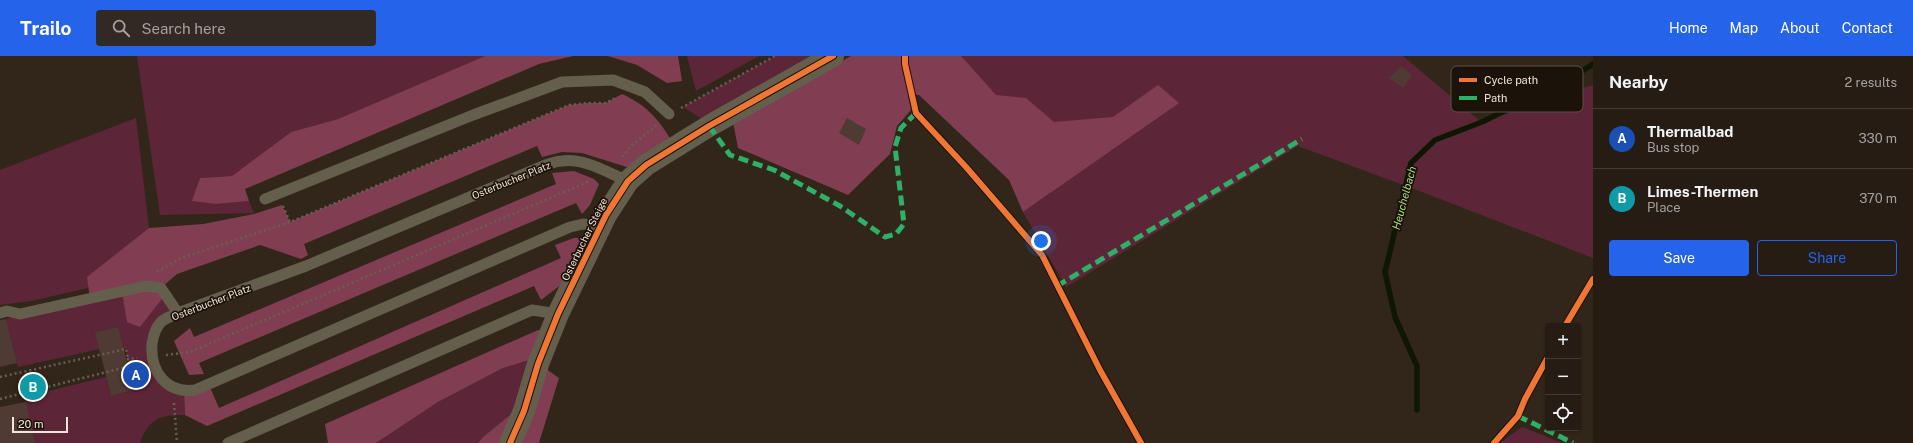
<!DOCTYPE html>
<html lang="en">
<head>
<meta charset="utf-8">
<style>
	:root { --surface:#261c14; --page:#322922; --text:#f1f3f6; --muted:#a4a1a0; --line:#423a34; --accent:#2563eb }
	body { margin:0; font-family:"Public Sans",sans-serif; background:var(--page); color:var(--text) }
	.controls { position:absolute; right:12px; bottom:12px; display:grid; overflow:hidden; border-radius:4px; box-shadow:0 1px 3px #0004 }
	.controls button { width:36px; height:36px; display:grid; place-items:center; padding:0; border:0; border-bottom:1px solid var(--line); background:var(--surface); color:var(--text); font:20px sans-serif }
	.scale { position:absolute; left:12px; bottom:10px; width:56px; box-sizing:border-box; padding-left:4px; border:2px solid #f2e4d8; border-top:0; font-size:11px; line-height:14px; white-space:nowrap; color:#f2e4d8; -webkit-text-stroke:3px #1b1209; paint-order:stroke }
	.you { position:absolute; left:1041px; top:185px; width:14px; height:14px; margin:-10px; border:3px solid #fff; border-radius:50%; background:#1a73e8; box-shadow:0 0 0 6px #1a73e833 }
	.badge { display:grid; place-items:center; width:26px; height:26px; border-radius:50%; background:var(--accent); color:#fff; font-size:13px; font-weight:700 }
	.pin { position:absolute; translate:-50% -50%; border:2px solid #fff; box-shadow:0 1px 4px #0006 }
	.list { margin:0; padding:0; list-style:none }
	h2 { display:flex; justify-content:space-between; align-items:center; height:52px; margin:0; padding:0 16px; font-size:17px }
	h2 small { font-size:13px; font-weight:400; color:var(--muted) }
	.list li { display:grid; grid-template-columns:26px 1fr auto; gap:12px; align-items:center; box-sizing:border-box; height:60px; padding:0 16px; border-top:1px solid var(--line) }
	.list b { display:block; font-size:15px; white-space:nowrap }
	.list p { margin:0; font-size:13px; white-space:nowrap; color:var(--muted) }
	.list em { font-size:13px; font-style:normal; color:var(--muted) }
	.actions { display:flex; gap:8px; padding:12px 16px }
	.actions a { flex:1; padding:9px 0; border:1px solid var(--accent); border-radius:4px; text-align:center; font-size:14px; color:var(--accent) }
	.actions .main { background:var(--accent); color:#fff }
	.icon { flex:none; width:22px; height:22px; fill:none; stroke:currentColor; stroke-width:2; stroke-linecap:round; stroke-linejoin:round }
	.map { position:relative; flex:none; width:1593px; height:387px; overflow:hidden }
	header { display:flex; align-items:center; gap:24px; box-sizing:border-box; height:56px; padding:0 20px; background:var(--accent); color:#fff }
	header strong { font-size:19px }
	nav { display:flex; gap:22px; margin-inline-start:auto; font-size:14px }
	.search { width:280px; height:36px; background:var(--page); display:flex; align-items:center; gap:10px; box-sizing:border-box; padding:0 14px; border-radius:4px; color:var(--muted); font-size:15px }
	main { display:flex }
	aside { flex:1; background:var(--surface) }
	.map>svg:first-child { display:block }
</style>
</head>
<body>
<header>
<strong>Trailo</strong>
<div class="search"><svg class="icon" aria-label="search" viewBox="0 0 24 24"><circle cx="10" cy="10" r="6"/><path d="M15 15l6 6"/></svg>Search here</div>
<nav><a>Home</a><a>Map</a><a>About</a><a>Contact</a></nav>
</header>
<main>
<div class="map">
<svg width="1593" height="387" viewBox="0 0 1593 387">
	<rect width="100%" height="100%" fill="#32261b"/>
	<path fill="#5d2638" d="M 137,0 L 485,0 L 338,63 L 291,76 L 232,120 L 200,122 L 193,145 L 216,148 L 249,145 L 254,157 L 160,159 Z
		M 687,0 L 759,0 L 696,35 Z
		M 775,0 L 815,0 L 702,63 L 683,51 Z
		M 948,0 L 1403,0 L 1481,66 L 1593,29 L 1593,202 L 1422,136 L 1298,90 L 1066,231 L 1023,156 L 1051,137 Z
		M 136,62 L 149,172 L 88,221 L 88,232 L 31,245 L 0,249 L 0,114 Z
		M 122,235 L 165,239 L 178,257 L 153,281 L 160,322 L 184,336 L 185,359 C 160,359 149,362 140,387 L 35,387 L 24,341 L 106,321 L 111,340 L 134,334 L 126,294 L 123,292 L 117,271 L 96,276 L 100,293 L 18,311 L 6,263 L 20,258 Z
		M 536,302 L 515,355 L 483,381 L 478,387 L 376,387 L 438,346 L 503,312 Z
		M 1522,371 L 1562,387 L 1500,387 Z"/>
	<path fill="#813d52" d="M 485,0 L 573,0 L 539,8 L 245,133 L 249,145 L 216,148 L 192,145 L 200,122 L 232,120 L 291,76 L 338,63 Z
		M 608,0 L 678,0 L 682,25 L 667,27 L 637,9 Z
		M 851,0 L 961,0 L 996,39 L 1026,42 L 1054,66 L 1113,61 L 1158,29 L 1179,47 L 1023,156 L 1009,124 L 919,39 L 908,38 L 911,54 L 897,70 L 890,98 L 848,139 L 738,92 L 733,66 Z
		M 622,38 C 646,49 658,62 671,84 L 630,112 L 582,97 L 562,96 L 542,101 L 537,90 L 304,188 L 308,199 L 301,203 L 260,189 L 177,218 L 161,232 L 165,239 L 140,271 L 127,266 L 122,236 L 90,243 L 87,221 L 149,172 L 203,168 L 254,158 L 282,149 L 290,166 L 569,49 L 588,47 L 606,47 Z
		M 574,115 L 594,123 L 599,128 L 590,149 L 582,158 L 576,147 L 199,307 L 204,318 L 189,319 L 174,285 L 190,272 L 194,281 L 556,128 L 552,117 Z
		M 574,182 L 583,182 L 562,228 L 541,244 L 534,230 L 207,370 L 185,359 L 184,336 L 209,329 L 219,352 L 561,202 L 555,189 Z
		M 538,274 L 544,275 L 536,302 L 503,312 L 438,346 L 376,387 L 328,387 L 325,368 Z
		M 542,310 L 559,322 L 539,387 L 478,387 L 483,381 L 515,355 Z"/>
	<g fill="none" stroke-linecap="round" stroke-linejoin="round">
		<path stroke="#0f1704" stroke-width="5.5" d="M 1417,354 L 1417,310 L 1395,261 L 1385,216 L 1411,107 L 1435,84 L 1482,66 L 1570,23 L 1593,8"/>
	</g>
	<path fill="#4f3b33" d="M 1401,10 L 1412,19 L 1403,32 L 1389,22 Z
		M 847,62 L 866,73 L 859,89 L 839,77 Z
		M 6,263 L 17,307 L 0,311 L 0,264 Z
		M 118,271 L 134,334 L 111,340 L 95,276 Z
		M 26,346 L 35,387 L 0,387 L 0,351 Z"/>
	<g fill="none" stroke-linecap="round" stroke-linejoin="round">
		<path stroke="#676052" stroke-width="2.5" stroke-dasharray="2 3" stroke-linecap="butt" d="M 681,52 L 775,0
			M 622,101 L 631,90 L 658,68
			M 283,150 L 290,166
			M 157,216 L 179,203 L 290,166 L 569,49 L 588,47 L 606,47 L 617,41
			M 166,299 L 190,296 L 590,125
			M 0,321 L 126,293 L 128,303
			M 0,343 L 130,310 L 128,303 L 137,302
			M 174,347 L 177,387"/>
		<path stroke="#645f4d" stroke-width="11" d="M 265,143 L 473,59 L 562,26 L 613,24 L 645,36 L 669,58
			M 600,170 L 583,168 L 570,171 L 195,334 C 166,338 150,315 152,288 C 153,281 156,271 161,266 C 165,262 173,260 178,257 L 306,210 L 543,110 C 549,108 556,105 562,105 C 585,102 608,117 628,125
			M 0,257 L 7,255 L 20,258 L 146,230 L 161,232 L 178,257
			M 228,387 L 532,254 L 558,258"/>
		<path stroke="#645f4d" stroke-width="22" d="M 510,387 L 524,355 L 538,308 L 558,258 L 606,159 L 628,125 L 646,109 L 709,70 L 833,0"/>
		<path stroke="#2db169" stroke-width="5" stroke-dasharray="10 5" stroke-linecap="butt" d="M 709,70 L 730,99 L 774,114 L 840,150 L 885,181 L 896,178 L 904,168 L 895,91 L 901,72 L 916,57
			M 1057,230 L 1302,83
			M 1518,360 L 1573,387"/>
		<g stroke="#1b1209" stroke-width="8">
			<path id="cycleway" d="M 905,0 L 905,8 L 916,57 L 966,111 L 1042,199 L 1100,314 L 1141,387
				M 1565,270 L 1593,223
				M 510,387 L 524,355 L 538,308 L 558,258 L 606,159 L 628,125 L 646,109 L 709,70 L 833,0
				M 1494,387 L 1518,360 L 1525,343 L 1548,301"/>
		</g>
		<use href="#cycleway" stroke="#f07635" stroke-width="6"/>
	</g>
	<g text-anchor="middle" dominant-baseline="central" stroke-width="3.5" stroke-linejoin="round" paint-order="stroke">
		<g font-size="10" fill="#f2e4d8" stroke="#1b1209">
			<text transform="translate(511 124) rotate(-22)">Osterbucher Platz</text>
			<text transform="translate(584 183) rotate(-64)">Osterbucher Steige</text>
			<text transform="translate(211 246) rotate(-21)">Osterbucher Platz</text>
		</g>
		<g font-size="11" font-style="italic" fill="#addd7b" stroke="#1b1209">
			<text transform="translate(1404 142) rotate(-75)">Heuchelbach</text>
		</g>
	</g>
	<rect x="1451" y="10" width="132" height="46" rx="6" fill="#1b1209" stroke="#5c5147" stroke-width="1"/>
	<rect x="1459" y="22" width="18" height="4" fill="#f07635"/>
	<rect x="1459" y="40" width="18" height="4" fill="#2db169"/>
	<g font-size="11" fill="#f2e4d8">
		<text x="1484" y="28">Cycle path</text>
		<text x="1484" y="46">Path</text>
	</g>
</svg>
<div class="controls">
<button>+</button>
<button>−</button>
<button><svg class="icon" aria-label="locate" viewBox="0 0 24 24"><circle cx="12" cy="12" r="6"/><path d="M12 2v4M12 18v4M2 12h4M18 12h4"/></svg></button>
</div>
<div class="scale">20 m</div>
<div class="you"></div>
<div class="pin badge" style="left:136px;top:319px;background:#1a4fb4">A</div>
<div class="pin badge" style="left:33px;top:331px;background:#0f9aa8">B</div>
</div>
<aside>
<h2>Nearby<small>2 results</small></h2>
<ul class="list">
<li><span class="badge" style="background:#1a4fb4">A</span><div><b>Thermalbad</b><p>Bus stop</p></div><em>330 m</em></li>
<li><span class="badge" style="background:#0f9aa8">B</span><div><b>Limes-Thermen</b><p>Place</p></div><em>370 m</em></li>
</ul>
<div class="actions"><a class="main">Save</a><a>Share</a></div>
</aside>
</main>
</body>
</html>
